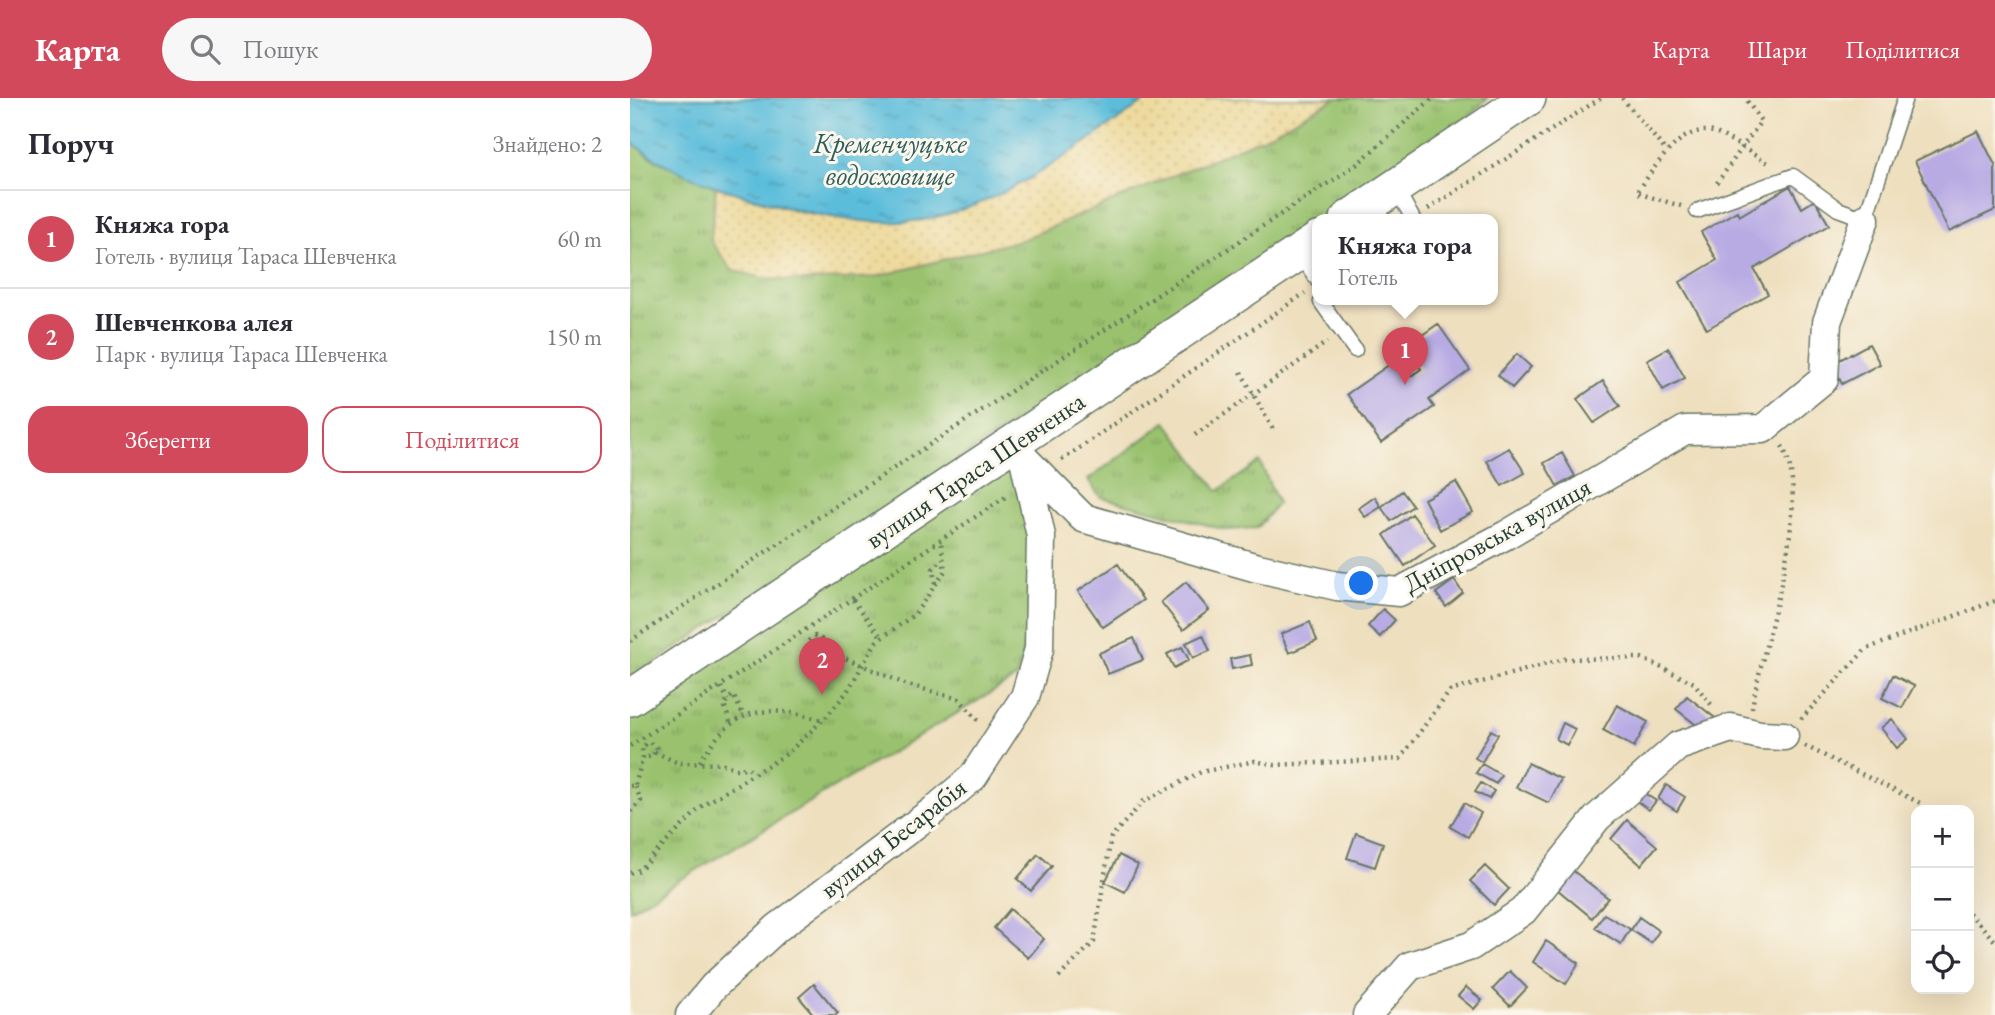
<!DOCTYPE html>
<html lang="uk">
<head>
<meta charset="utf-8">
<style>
	:root { --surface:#fff; --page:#f7f7f7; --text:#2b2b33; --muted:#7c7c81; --line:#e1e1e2; --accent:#d1495b }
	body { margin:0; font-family:"EB Garamond",serif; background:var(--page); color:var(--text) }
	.controls { position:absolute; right:21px; bottom:21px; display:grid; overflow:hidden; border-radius:14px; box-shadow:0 7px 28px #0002 }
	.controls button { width:63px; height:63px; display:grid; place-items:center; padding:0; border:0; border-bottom:2px solid var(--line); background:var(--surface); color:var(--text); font:35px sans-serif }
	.you { position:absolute; left:732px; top:486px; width:24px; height:24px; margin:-18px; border:5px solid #fff; border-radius:50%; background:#1a73e8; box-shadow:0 0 0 10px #1a73e833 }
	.badge { display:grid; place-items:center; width:46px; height:46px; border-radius:50%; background:var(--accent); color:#fff; font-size:23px; font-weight:700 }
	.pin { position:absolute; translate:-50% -58px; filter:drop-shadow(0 2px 4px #0008) }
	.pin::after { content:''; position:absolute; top:37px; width:24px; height:21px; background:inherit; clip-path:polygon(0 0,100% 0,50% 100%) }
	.popup { position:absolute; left:682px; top:116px; width:186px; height:91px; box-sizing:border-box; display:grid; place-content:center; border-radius:14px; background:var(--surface); filter:drop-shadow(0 2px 5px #0005); font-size:23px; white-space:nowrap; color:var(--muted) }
	.popup b { font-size:26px; color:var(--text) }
	.popup::after { content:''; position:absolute; left:50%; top:100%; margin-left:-14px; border:14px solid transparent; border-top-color:var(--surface) }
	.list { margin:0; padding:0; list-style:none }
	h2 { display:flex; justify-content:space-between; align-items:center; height:91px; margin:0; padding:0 28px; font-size:30px }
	h2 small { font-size:23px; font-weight:400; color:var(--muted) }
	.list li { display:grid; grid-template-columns:46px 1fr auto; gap:21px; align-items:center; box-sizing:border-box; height:98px; padding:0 28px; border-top:2px solid var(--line) }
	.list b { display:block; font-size:26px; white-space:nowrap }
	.list p { margin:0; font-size:23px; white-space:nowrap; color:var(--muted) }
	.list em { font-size:23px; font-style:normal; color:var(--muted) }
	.actions { display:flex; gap:14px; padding:21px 28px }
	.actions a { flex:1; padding:16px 0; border:2px solid var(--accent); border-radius:21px; text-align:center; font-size:24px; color:var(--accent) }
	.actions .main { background:var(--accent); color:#fff }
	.icon { flex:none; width:38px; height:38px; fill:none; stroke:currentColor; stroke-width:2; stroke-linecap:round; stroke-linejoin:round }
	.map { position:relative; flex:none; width:1365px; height:917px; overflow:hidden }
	header { display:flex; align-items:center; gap:42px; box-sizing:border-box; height:98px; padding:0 35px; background:var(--accent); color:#fff }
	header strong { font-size:33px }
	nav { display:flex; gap:38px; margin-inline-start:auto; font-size:24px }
	.search { width:490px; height:63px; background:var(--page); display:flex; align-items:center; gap:18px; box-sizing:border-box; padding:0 24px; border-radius:38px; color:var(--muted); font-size:26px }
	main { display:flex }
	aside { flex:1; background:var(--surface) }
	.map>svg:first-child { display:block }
</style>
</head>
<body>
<header>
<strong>Карта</strong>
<div class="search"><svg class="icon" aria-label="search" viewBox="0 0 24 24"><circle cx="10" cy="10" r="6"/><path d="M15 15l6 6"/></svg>Пошук</div>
<nav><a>Карта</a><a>Шари</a><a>Поділитися</a></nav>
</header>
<main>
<aside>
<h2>Поруч<small>Знайдено: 2</small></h2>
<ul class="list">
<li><span class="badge">1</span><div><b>Княжа гора</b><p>Готель · вулиця Тараса Шевченка</p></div><em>60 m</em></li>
<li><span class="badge">2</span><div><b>Шевченкова алея</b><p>Парк · вулиця Тараса Шевченка</p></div><em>150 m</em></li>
</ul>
<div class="actions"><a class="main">Зберегти</a><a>Поділитися</a></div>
</aside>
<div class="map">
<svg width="1365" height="917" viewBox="0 0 1365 917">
	<defs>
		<pattern id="grass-tufts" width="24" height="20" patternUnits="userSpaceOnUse" patternTransform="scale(1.75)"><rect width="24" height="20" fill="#9ac26e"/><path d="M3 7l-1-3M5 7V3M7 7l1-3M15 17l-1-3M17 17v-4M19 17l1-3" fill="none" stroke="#7d9f5b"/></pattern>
		<pattern id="sand-dots" width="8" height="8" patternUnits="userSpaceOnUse" patternTransform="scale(1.75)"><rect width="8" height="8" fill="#eeda9e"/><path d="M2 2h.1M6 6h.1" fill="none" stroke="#ccbc89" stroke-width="1.8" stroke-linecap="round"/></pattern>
		<pattern id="water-ripples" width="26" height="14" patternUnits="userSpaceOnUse" patternTransform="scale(1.75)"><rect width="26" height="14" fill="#5cbddb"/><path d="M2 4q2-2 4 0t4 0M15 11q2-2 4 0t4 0" fill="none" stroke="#4b9bb2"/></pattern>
	</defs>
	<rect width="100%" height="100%" fill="#fbf7ec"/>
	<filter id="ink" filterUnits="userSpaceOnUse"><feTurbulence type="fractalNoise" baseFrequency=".0143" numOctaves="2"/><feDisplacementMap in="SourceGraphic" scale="14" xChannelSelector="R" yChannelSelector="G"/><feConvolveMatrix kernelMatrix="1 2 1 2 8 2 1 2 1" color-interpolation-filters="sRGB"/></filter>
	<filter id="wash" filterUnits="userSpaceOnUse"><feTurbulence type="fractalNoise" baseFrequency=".00686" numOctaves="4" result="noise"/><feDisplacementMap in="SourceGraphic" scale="28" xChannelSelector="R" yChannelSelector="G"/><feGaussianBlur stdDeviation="1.57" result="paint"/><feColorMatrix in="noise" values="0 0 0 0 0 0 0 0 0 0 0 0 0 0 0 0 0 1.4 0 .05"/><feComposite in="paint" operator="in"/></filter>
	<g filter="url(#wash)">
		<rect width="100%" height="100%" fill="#eedfbe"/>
		<path fill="url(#grass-tufts)" stroke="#5c8051" stroke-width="2" d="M 706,0 L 858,0 L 827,30 L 0,581 L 0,43 L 23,61 L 86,89 L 81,143 L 137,181 L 245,179 L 391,142 L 634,39 Z
			M 536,324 L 588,393 L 630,364 L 648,405 L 627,430 L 596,432 L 470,399 L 458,382 Z
			M 374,370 L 388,372 L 401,419 L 404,506 L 387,579 L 0,812 L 0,615 Z"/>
		<path fill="url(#sand-dots)" stroke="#868c69" stroke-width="2" d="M 520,0 L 706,0 L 634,39 L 391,142 L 245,179 L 172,183 L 137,181 L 102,172 L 81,143 L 86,89 L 171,114 L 221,122 L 291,122 L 399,81 Z"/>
		<path fill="url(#water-ripples)" stroke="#3e7d88" stroke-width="2" d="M 0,0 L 520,0 C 451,46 377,108 292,122 C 242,130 183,117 135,103 C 87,90 40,75 0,43 Z"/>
		<g id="blocks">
			<path fill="#b8abe4" d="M 1348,33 L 1365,67 L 1365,112 L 1319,134 L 1285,63 Z
				M 1160,88 L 1172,110 L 1185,102 L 1199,127 L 1124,171 L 1138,196 L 1077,231 L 1050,184 L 1087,162 L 1071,134 L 1107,113 L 1109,118 Z
				M 808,226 L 840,272 L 799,302 L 804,309 L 751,345 L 717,296 L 769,260 L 781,278 L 791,271 L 775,249 Z
				M 1239,246 L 1250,266 L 1212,286 L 1202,266 Z
				M 1038,250 L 1055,280 L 1033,292 L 1017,262 Z
				M 887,256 L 901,269 L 882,290 L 868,277 Z
				M 973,283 L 990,308 L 964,325 L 947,301 Z
				M 879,350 L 895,375 L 872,388 L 857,363 Z
				M 932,355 L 945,378 L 927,388 L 914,365 Z
				M 826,384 L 843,414 L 810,432 L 794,401 Z
				M 772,393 L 783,408 L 761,423 L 751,409 L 735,419 L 729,410 L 745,399 L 751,409 Z
				M 782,416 L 805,447 L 775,468 L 754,437 Z
				M 488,466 L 513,502 L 473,529 L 448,493 Z
				M 824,482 L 833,495 L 816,509 L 806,495 Z
				M 556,484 L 579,512 L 553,532 L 531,504 Z
				M 753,511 L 765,522 L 750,539 L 738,528 Z
				M 680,524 L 687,543 L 659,555 L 651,536 Z
				M 573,537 L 580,553 L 563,560 L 556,545 Z
				M 504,540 L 513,562 L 478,576 L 469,555 Z
				M 552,549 L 559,562 L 544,570 L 537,556 Z
				M 620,557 L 622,567 L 602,571 L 600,561 Z
				M 1263,577 L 1284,588 L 1272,610 L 1252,600 Z
				M 1057,598 L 1085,620 L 1074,633 L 1046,611 Z
				M 987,607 L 1018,624 L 1004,649 L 973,632 Z
				M 1262,621 L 1278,641 L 1267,650 L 1251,630 Z
				M 933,625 L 945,631 L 937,647 L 926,641 Z
				M 861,632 L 868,636 L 852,664 L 845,660 Z
				M 898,665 L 931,681 L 919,705 L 886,689 Z
				M 852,666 L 871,677 L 866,686 L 846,675 Z
				M 851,685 L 864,693 L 859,701 L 845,694 Z
				M 1036,687 L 1055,699 L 1047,713 L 1028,701 Z
				M 1011,693 L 1026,703 L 1019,712 L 1005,702 Z
				M 834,705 L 851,715 L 838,739 L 820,729 Z
				M 997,722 L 1027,748 L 1011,767 L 981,741 Z
				M 726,735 L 753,745 L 745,769 L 717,760 Z
				M 408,756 L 422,768 L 401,793 L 387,781 Z
				M 489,757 L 508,767 L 495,794 L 475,784 Z
				M 855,768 L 879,791 L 864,807 L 840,783 Z
				M 942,772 L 978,800 L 962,820 L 927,791 Z
				M 380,811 L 414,841 L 398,860 L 364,830 Z
				M 974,816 L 1000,831 L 991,846 L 965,830 Z
				M 1009,819 L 1029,833 L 1021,845 L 1001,832 Z
				M 916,843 L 949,865 L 936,886 L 903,864 Z
				M 880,873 L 897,890 L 880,908 L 863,891 Z
				M 184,886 L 208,915 L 206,917 L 184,917 L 169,899 Z
				M 836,889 L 852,902 L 844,911 L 828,898 Z"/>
		</g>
	</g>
	<g filter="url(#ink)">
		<use href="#blocks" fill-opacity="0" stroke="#677664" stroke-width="2"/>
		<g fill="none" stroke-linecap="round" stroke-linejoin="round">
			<g stroke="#677664" stroke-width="17">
				<path id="service" d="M 766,90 L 783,121
					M 1067,113 L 1163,78 L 1208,111 L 1235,121 L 1275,0
					M 670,155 L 688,183
					M 693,201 L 691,204 L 725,252"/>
			</g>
			<g stroke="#677664" stroke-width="31">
				<path id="minor" d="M 382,348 L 453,420 L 624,469 L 707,488 L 769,494 L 876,437 L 1055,332 L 1133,331 L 1194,281 L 1197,224 L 1235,121
					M 60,917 L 84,888 L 147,830 L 303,713 L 343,679 L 395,599 L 409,551 L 411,438 L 394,361
					M 737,917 L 780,868 L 841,848 L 893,813 L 967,720 L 1048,648 L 1101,630 L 1130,637 L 1154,638"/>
			</g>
			<g stroke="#677664" stroke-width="38">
				<path id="tertiary" d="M 718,121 L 898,0
					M 0,600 L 688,142"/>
			</g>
			<path stroke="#677664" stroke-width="4.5" stroke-dasharray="2 5" stroke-linecap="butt" d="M 992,0 L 1036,53
				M 1087,85 L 1131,23 L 1115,0
				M 1051,108 L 1007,95 C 1022,73 1050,25 1083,34 C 1099,39 1125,58 1140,66
				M 798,111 L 971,0
				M 611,274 L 645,335
				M 565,337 L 697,244
				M 432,362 L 675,195
				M 305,485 L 303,471 L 312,461
				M 223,502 L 252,540
				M 0,543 L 726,67 L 803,0
				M 190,549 L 191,541 L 185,538 L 177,544 L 180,550 L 190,549 L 275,586 L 329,601 L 349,623
				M 91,589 L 98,602
				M 1122,610 C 1132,546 1185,404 1152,348
				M 1171,621 L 1236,551 L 1365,503
				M 100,624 L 94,606 L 103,597 L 113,616
				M 0,648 L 377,398
				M 1175,648 L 1290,705 L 1292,712
				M 25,654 L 48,665 L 94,666 L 109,672 L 116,669 L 123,674
				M 70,664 C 103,608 133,606 192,622
				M 5,687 L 13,660 L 12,649 L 19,644 L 27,650 L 23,658 L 13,660
				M 0,688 L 5,687 L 11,703 L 0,714
				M 0,775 L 9,772 L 72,708 L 158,655 L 198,617 L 217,594 L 246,544 L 285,516 L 315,473 L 311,444
				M 1339,815 L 1365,843
				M 429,879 L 464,844 L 481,739 L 514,703 L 571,674 L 625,663 L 644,667 L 770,661 L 820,593 L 934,561 L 1011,560 L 1064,585 L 1084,610"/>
			<use href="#service" stroke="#fff" stroke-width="14"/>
			<use href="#minor" stroke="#fff" stroke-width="28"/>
			<use href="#tertiary" stroke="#fff" stroke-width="35"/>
		</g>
	</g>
	<g text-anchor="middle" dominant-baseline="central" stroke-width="6" stroke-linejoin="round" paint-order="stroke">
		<g font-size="26" fill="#1f3d34" stroke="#fbf7ec">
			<text transform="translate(345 372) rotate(-34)">вулиця Тараса Шевченка</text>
			<text transform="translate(867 437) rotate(-29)">Дніпровська вулиця</text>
			<text transform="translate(263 740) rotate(-38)">вулиця Бесарабія</text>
		</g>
		<g font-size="28" font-style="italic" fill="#2e5d5e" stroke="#fbf7ec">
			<text x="260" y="45">Кременчуцьке<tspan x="260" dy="32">водосховище</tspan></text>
		</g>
	</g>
</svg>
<div class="controls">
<button>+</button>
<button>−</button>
<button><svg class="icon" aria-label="locate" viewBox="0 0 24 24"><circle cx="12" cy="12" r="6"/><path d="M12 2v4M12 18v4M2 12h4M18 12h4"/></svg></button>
</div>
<div class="you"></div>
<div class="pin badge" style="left:775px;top:287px">1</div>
<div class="popup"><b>Княжа гора</b>Готель</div>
<div class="pin badge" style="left:192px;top:597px">2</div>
</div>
</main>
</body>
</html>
